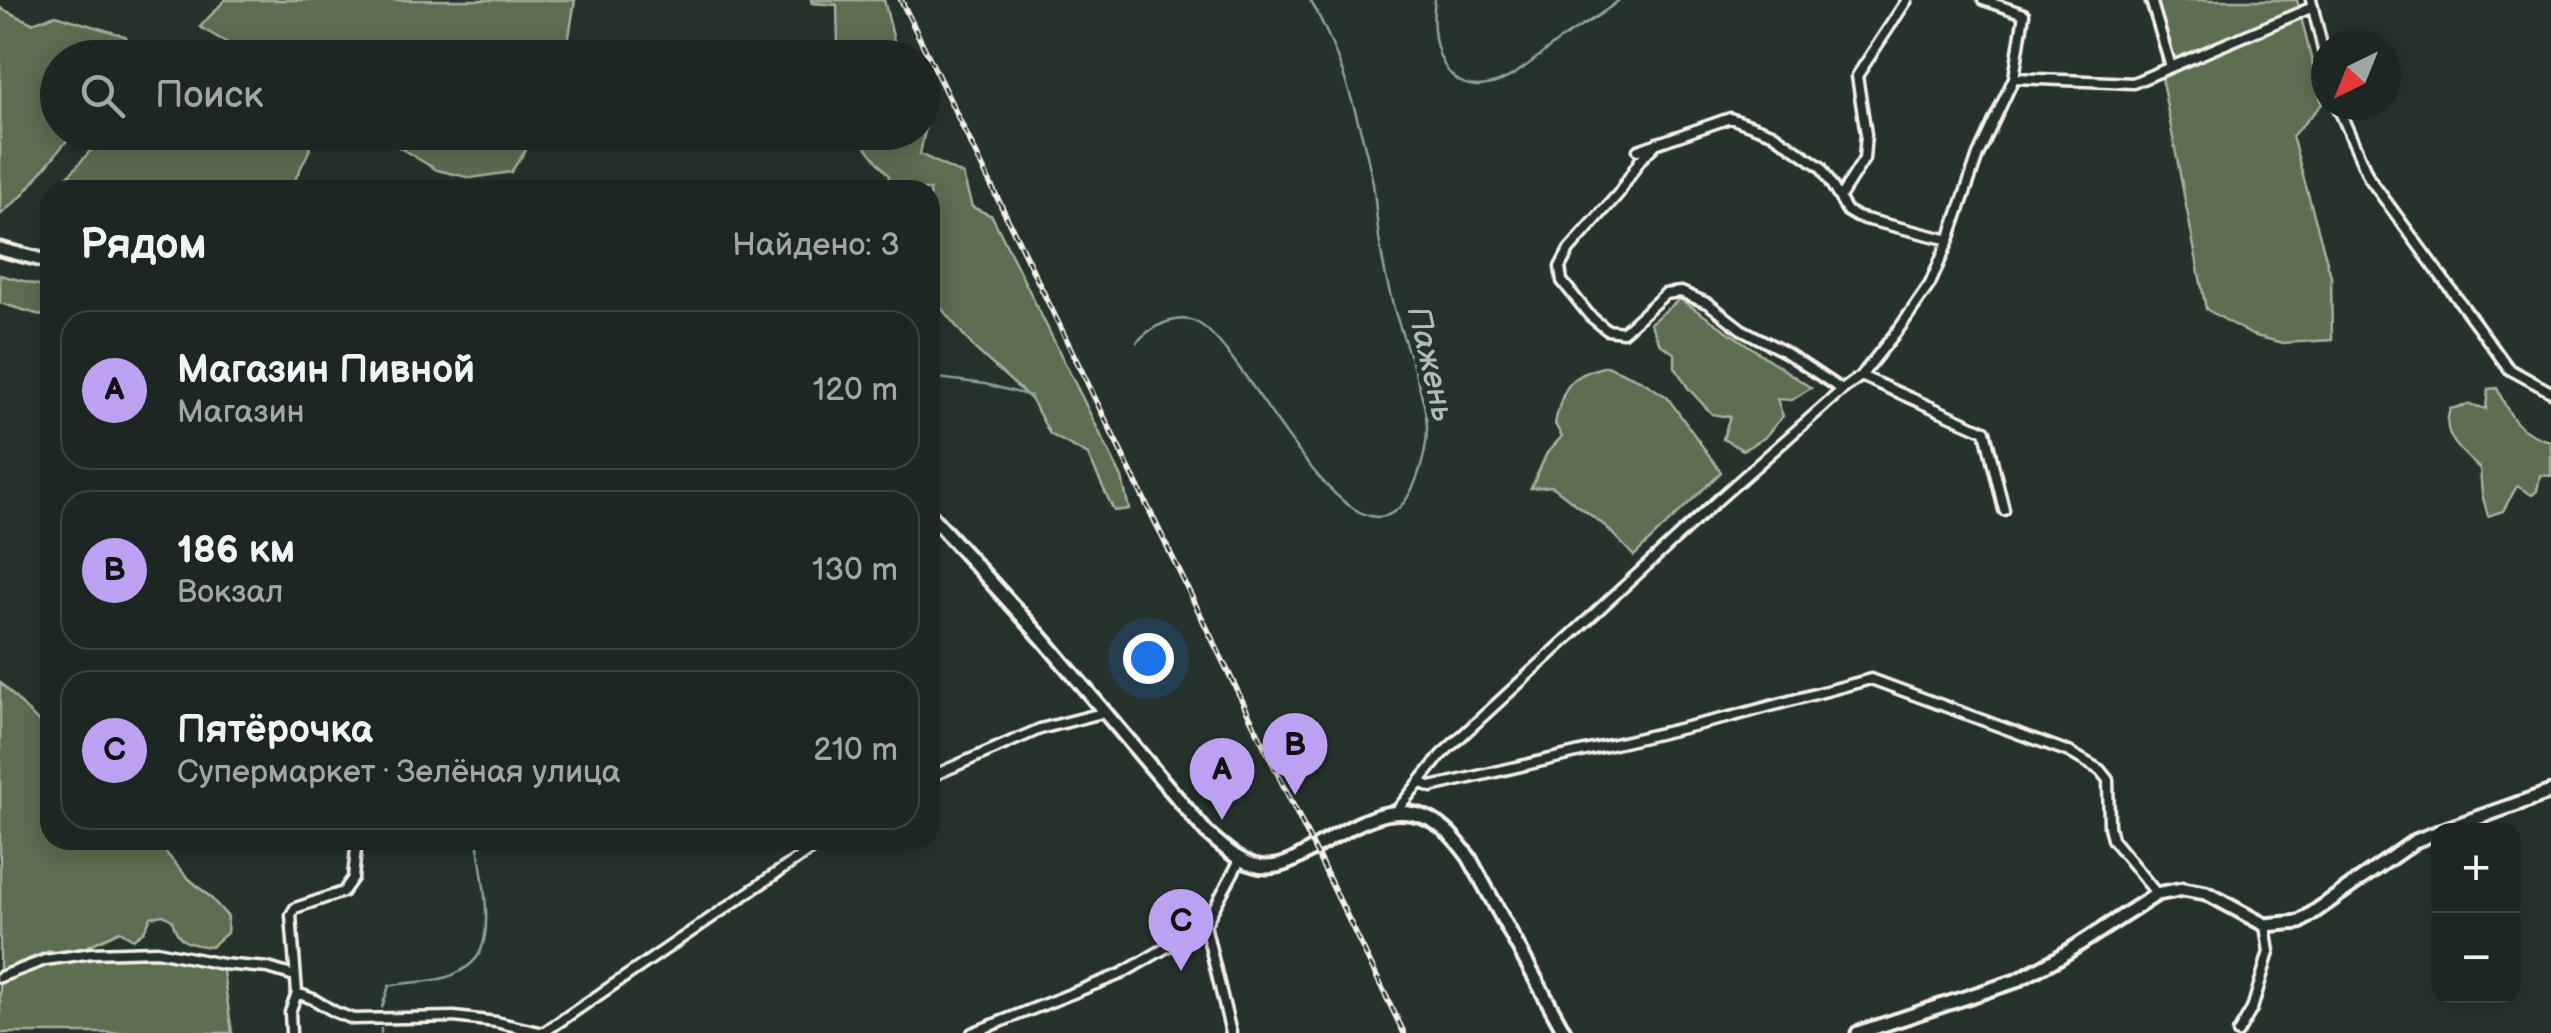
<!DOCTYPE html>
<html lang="ru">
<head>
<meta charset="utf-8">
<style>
	:root { --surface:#1c2622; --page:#29322f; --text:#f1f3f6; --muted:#a0a5a5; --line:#3a4340; --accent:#bca0f2 }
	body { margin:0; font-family:"Balsamiq Sans",sans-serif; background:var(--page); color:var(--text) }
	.controls { position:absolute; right:30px; bottom:30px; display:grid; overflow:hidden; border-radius:20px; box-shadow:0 5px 25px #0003 }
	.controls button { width:90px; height:90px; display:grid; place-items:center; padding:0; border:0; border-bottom:2px solid var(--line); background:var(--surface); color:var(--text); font:50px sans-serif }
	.compass { position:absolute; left:2311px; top:30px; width:90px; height:90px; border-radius:50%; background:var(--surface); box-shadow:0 5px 25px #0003; rotate:223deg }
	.you { position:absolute; left:1148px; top:658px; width:35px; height:35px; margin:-25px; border:8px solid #fff; border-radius:50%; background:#1a73e8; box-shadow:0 0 0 15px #1a73e833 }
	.badge { display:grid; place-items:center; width:65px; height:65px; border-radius:50%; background:var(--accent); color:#111; font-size:32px; font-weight:700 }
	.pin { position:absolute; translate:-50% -82px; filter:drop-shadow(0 2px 5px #0008) }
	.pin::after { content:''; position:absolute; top:52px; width:35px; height:30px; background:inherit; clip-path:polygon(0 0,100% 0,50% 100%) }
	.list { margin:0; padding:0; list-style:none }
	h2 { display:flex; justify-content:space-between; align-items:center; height:130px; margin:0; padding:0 40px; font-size:42px }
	h2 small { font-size:32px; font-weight:400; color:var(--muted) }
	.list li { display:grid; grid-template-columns:65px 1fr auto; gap:30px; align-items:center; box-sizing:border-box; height:160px; margin:0 20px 20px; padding:0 20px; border:2px solid var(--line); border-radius:30px }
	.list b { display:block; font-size:38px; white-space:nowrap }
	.list p { margin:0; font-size:32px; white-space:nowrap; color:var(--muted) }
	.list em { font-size:32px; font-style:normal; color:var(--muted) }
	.icon { flex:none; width:55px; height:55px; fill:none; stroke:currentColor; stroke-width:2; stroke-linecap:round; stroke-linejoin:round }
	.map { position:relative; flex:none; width:2551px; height:1033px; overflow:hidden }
	.search { position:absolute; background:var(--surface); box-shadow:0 5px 25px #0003; left:40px; top:40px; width:900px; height:110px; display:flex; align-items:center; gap:25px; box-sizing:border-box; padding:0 35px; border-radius:55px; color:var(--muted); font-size:38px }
	.panel { position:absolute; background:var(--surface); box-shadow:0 5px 25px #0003; left:40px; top:180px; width:900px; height:670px; border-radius:30px }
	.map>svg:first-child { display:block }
</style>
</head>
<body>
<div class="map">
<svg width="2551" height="1033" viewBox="0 0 2551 1033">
	<rect width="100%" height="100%" fill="#26332d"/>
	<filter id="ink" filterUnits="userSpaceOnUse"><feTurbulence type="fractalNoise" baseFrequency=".01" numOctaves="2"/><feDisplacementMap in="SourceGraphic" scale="20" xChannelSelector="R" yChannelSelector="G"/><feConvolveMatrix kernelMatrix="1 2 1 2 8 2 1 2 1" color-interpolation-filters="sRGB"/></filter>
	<g filter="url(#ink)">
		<path fill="#5d6e51" stroke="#a8b09c" stroke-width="2.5" d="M 225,0 L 575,0 L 568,43 L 554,57 L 496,50 L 500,57 L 251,57 L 200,27 Z
			M 811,0 L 884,0 L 898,57 L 832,57 L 838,45 L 837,5 L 812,3 Z
			M 2143,0 L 2297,0 L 2322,104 L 2292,136 L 2331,276 L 2332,340 L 2283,343 L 2252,335 L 2206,309 L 2163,86 L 2161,48 Z
			M 0,8 L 32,23 L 56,15 L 125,36 L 139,54 L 137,58 L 58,58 L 58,132 L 73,133 L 22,196 L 0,215 Z
			M 923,91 L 927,92 L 928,117 L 920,154 L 963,175 L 972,207 L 992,216 L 1122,478 L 1129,509 L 1114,511 L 1088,455 L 1050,434 L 1031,399 L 975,349 L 937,303 L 930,254 L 930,190 L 886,190 L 889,176 L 855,133 L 922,132 Z
			M 106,133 L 301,133 L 310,149 L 290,190 L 56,190 Z
			M 375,133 L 530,133 L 528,147 L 511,172 L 471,178 L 437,170 Z
			M 0,275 L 50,288 L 50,318 L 0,303 Z
			M 1680,299 L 1811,388 L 1792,400 L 1777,399 L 1783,416 L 1764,438 L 1743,450 L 1723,439 L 1730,417 L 1712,414 L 1688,388 L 1675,367 L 1675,354 L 1660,344 L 1650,323 Z
			M 1607,366 L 1642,381 L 1667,397 L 1721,472 L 1634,556 L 1605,526 L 1552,486 L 1531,488 L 1547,453 L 1562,436 L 1555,424 C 1563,387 1568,375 1607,366 Z
			M 2497,388 C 2510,417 2518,434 2551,441 L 2551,476 L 2540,475 L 2537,491 L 2532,495 L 2517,486 L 2503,511 L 2488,516 L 2482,494 L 2480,469 C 2462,451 2440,437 2450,409 L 2469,404 L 2486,409 L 2488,389 Z
			M 0,682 L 50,734 L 50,840 L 155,840 L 186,876 L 210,897 L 228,917 L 227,933 L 211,947 C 189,944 178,944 172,920 L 163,915 L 151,917 L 144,931 L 133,939 L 120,931 L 86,947 L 64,953 L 48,951 L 0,971 Z
			M 157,951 L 222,964 L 232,1033 L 0,1033 L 0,977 L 45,960 Z"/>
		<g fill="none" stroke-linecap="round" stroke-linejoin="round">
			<path stroke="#8ca19d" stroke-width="2.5" d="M 1435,0 C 1429,35 1440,94 1487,85 C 1514,81 1538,55 1560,40 C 1580,26 1601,16 1619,0
				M 1137,342 C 1150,327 1178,312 1198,323 C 1245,350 1329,538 1388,515 C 1414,505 1427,453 1427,428 C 1427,396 1402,338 1393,305 C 1387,283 1382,260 1379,238 C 1376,218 1376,198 1372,178 C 1361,124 1338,47 1310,0
				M 930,377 L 985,384 L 1031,396
				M 382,1007 L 389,986 C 407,982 426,983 444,978 C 458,974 476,964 481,950 C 493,923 481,869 477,840
				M 381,1029 L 381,1033"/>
			<g stroke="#f4f1e8" stroke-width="15">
				<path id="street" d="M 2151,0 L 2171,67
					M 2311,0 L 2326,62
					M 2014,78 L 2133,83 L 2313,7
					M 2337,105 L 2369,178 L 2509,369 L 2551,392
					M 1657,143 L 1640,160 L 1619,193 L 1569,250 L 1560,267 L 1562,281 L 1590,316 L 1607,330 L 1623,332 L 1665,294 L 1681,292 L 1709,304 L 1741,329 L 1785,352 L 1842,390
					M 1638,150 L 1730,118 L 1772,133 L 1821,167 L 1847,211 L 1857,217 L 1949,240
					M 1840,197 L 1864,159 L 1866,134 L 1857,76 L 1907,0
					M 1861,376 L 1985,431 L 2004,510
					M 930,777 L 1040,729 L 1106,712
					M 1420,782 L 1431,787 L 1730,717 L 1871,679 L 2069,752 L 2100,770 L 2108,780 L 2109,826 L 2112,839 L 2157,894
					M 1397,810 L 1441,755 L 1720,498 L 1842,390 L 1861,376 L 1901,326 L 1930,284 L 1949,240 L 1978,155 L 2014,78 L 2024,14 L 1983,0
					M 0,977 L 45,960 L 92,953 L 157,951 L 222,964 L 268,968 L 295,976
					M 297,993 L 291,915 L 295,908 L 343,892 L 353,878 L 357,840
					M 291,1033 L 290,1012 L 297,993 L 313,999 L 335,1012 L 353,1019 L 454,1017 L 496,1022 L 543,1033 L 825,840
					M 972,1033 L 1121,974 L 1205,925
					M 1231,1033 L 1205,925 L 1240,860
					M 2238,1033 L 2252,1009 L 2269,952 L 2265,925"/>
			</g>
			<g stroke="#f4f1e8" stroke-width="19">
				<path id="secondary" d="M 0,249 L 50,262
					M 930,515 L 1043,639 L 1207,833 C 1225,848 1243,867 1267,867 C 1286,867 1301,856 1316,847 C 1360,822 1404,791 1449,833 C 1456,840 1463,849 1469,857 L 1565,1033
					M 2443,830 L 2551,792
					M 1858,1033 L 2016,981 L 2058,958 L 2157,894 L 2183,889 L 2206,893 L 2265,925 L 2300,922 L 2415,841 L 2438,832"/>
			</g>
			<use href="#street" stroke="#26332d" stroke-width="8"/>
			<use href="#secondary" stroke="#26332d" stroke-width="11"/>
			<g stroke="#f4f1e8" stroke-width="6">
				<path id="rail" d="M 901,0 L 1404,1033"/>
			</g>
			<use href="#rail" stroke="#26332d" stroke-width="2.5" stroke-dasharray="8" stroke-linecap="butt"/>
		</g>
	</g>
	<g text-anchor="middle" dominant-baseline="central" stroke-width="10" stroke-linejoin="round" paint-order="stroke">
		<g font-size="32" font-style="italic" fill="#afbbb6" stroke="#26332d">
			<text transform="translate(1430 364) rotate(77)">Пажень</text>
		</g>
	</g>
</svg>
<div class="controls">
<button>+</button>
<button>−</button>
</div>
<svg class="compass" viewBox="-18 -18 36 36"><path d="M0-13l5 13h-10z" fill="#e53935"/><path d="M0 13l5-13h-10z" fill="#a0a5a5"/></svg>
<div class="you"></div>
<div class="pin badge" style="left:1222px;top:820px">A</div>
<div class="pin badge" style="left:1295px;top:795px">B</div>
<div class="pin badge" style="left:1181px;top:971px">C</div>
<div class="search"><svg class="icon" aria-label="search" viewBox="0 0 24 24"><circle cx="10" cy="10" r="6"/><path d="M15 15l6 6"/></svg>Поиск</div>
<section class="panel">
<h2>Рядом<small>Найдено: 3</small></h2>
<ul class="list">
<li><span class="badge">A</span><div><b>Магазин Пивной</b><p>Магазин</p></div><em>120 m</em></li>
<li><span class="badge">B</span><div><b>186 км</b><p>Вокзал</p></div><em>130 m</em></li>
<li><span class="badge">C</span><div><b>Пятёрочка</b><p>Супермаркет · Зелёная улица</p></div><em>210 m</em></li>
</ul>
</section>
</div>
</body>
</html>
